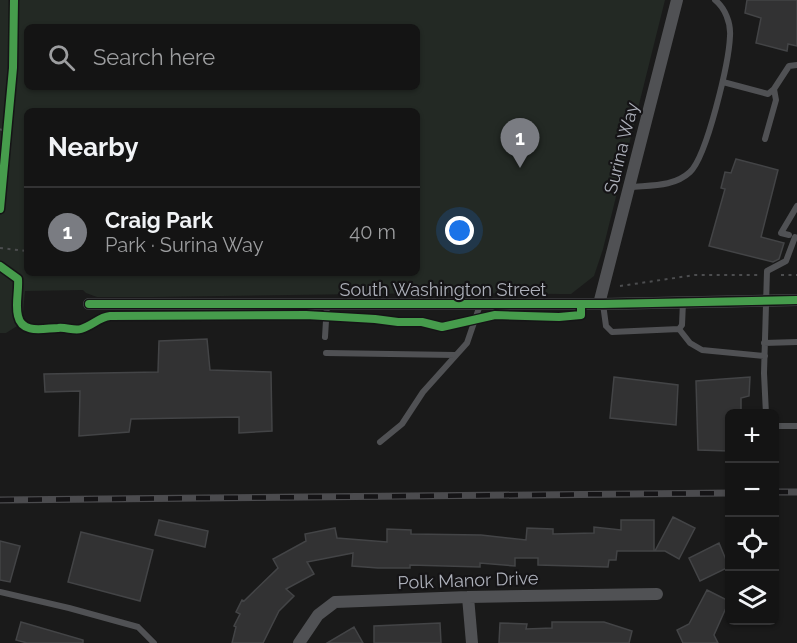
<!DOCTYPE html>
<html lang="en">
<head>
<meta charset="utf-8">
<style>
	:root { --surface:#141414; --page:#212122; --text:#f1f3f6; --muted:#9d9ea0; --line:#333334; --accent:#7a7c82 }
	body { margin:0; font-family:Raleway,sans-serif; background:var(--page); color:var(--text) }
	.controls { position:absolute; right:18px; bottom:18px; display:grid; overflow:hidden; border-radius:9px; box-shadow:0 2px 4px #0004 }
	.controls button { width:54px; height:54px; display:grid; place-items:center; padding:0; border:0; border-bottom:2px solid var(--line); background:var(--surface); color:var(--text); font:30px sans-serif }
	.you { position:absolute; left:460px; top:231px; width:21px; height:21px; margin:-15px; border:4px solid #fff; border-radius:50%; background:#1a73e8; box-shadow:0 0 0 9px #1a73e833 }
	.badge { display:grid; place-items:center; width:39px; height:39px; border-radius:50%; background:var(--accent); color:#fff; font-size:20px; font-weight:700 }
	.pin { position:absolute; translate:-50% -50px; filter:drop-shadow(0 2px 3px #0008) }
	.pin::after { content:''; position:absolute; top:32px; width:21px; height:18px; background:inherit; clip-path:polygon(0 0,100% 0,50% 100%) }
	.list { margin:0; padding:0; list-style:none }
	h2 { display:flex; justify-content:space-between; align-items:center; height:78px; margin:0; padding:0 24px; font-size:26px }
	h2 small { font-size:20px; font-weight:400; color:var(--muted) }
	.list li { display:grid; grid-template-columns:39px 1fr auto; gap:18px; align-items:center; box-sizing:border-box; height:90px; padding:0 24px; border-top:2px solid var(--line) }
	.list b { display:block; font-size:22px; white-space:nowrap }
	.list p { margin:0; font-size:20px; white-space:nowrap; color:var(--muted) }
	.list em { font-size:20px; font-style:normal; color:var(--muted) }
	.icon { flex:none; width:33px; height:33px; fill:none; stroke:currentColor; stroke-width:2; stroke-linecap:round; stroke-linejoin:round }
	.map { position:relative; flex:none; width:797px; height:643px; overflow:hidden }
	.search { position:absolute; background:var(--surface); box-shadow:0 2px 4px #0004; left:24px; top:24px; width:396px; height:66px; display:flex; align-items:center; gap:15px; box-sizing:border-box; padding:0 21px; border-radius:9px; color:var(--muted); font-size:22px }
	.panel { position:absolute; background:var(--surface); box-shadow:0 2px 4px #0004; left:24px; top:108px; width:396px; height:168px; border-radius:9px }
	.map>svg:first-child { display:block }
</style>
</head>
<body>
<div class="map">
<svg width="797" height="643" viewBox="0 0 797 643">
	<rect width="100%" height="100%" fill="#1a1a1a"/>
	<path fill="#232924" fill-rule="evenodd" d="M 0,0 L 665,0 L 603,249 L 594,276 L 571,294 L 563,294 L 437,293 L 154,297 L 97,297 L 86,293 L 83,290 L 25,291 L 22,323 L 6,333 L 0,333 ZM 27,27 L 417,27 L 417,87 L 27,87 ZM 27,111 L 417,111 L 417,273 L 27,273 Z"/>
	<path fill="#323233" stroke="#434446" stroke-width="1.5" d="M 747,0 L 797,0 L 797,46 L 788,44 L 787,51 L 756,43 L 761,18 L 745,13 Z
		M 736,159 L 778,170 L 761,237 L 784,243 L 779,259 L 773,262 L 709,246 L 725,189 L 721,188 L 725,172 L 731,173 Z
		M 207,339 L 210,370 L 271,372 L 272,431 L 239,433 L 239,417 L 131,419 L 129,432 L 79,436 L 80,391 L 45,392 L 44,374 L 158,372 L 159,341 Z
		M 614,377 L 678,385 L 676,425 L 610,418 Z
		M 750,377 L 749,396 L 741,398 L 741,414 L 729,414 L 729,451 L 698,450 L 696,381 Z
		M 673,517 L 695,528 L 679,559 L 665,551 L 655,551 Z
		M 159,520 L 208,531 L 205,547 L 155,535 Z
		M 621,520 L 654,520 L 654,551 L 617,551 L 616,560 L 609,560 L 608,567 L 538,565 L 538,558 L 515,558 L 515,566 L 480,563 L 480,567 L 410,565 L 410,568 L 378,568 L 352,566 L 353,553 L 307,562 L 314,574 L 286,589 L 294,596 L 279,611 L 263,643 L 232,643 L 236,627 L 234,626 L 240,614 L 236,612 L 242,600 L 244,601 L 278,568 L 273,559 L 306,541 L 305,534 L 335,528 L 337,538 L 387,542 L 387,529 L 411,530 L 411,534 L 481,535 L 526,540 L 527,528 L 553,529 L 553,534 L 594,533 L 594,527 L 621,530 Z
		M 81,532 L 153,550 L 140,601 L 68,582 Z
		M 0,541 L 20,546 L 10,582 L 0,580 Z
		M 719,543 L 729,567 L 700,581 L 689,558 Z
		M 707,590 L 729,601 L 714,635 L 718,643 L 683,643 L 677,630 L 689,624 Z
		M 21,622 L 83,640 L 83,643 L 27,643 L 16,640 Z
		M 552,622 L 604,622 L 632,631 L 629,643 L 499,643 L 500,623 L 527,624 L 526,629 L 552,628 Z
		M 440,623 L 441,643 L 374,643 L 374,626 Z
		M 354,627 L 363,643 L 327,643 Z"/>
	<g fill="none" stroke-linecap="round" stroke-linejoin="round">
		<path stroke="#4c4d4f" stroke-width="2" stroke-dasharray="3 4.5" stroke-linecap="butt" d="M 0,129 L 7,133
			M 0,248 L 27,251
			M 781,275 L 797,275
			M 620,286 L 695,275 L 758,275"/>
		<path stroke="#505154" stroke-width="6" d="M 723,82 L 768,94 L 774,89 L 789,66 L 797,65
			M 765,139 L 776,100 L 774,89
			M 630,187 C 651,185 674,187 690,172 C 707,156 729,62 730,36 C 731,23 725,8 715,0
			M 789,235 L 781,233 L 797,206
			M 603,304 L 606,326 L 612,332 L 679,329
			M 679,329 L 690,343 L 702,350 L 765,356
			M 679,329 L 682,325 L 683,302
			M 325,337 L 327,304
			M 764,343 L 797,342
			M 326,353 L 455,355
			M 766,414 L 764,373 L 767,271 L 786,261 L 795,237
			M 774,426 L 797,426
			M 380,442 L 402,424 L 423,392 L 467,343 L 480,305
			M 0,592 L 69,608 L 138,627 L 154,643"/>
		<path stroke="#505154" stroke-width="12" d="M 89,304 L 603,304 L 797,300
			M 599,304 L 677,0
			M 468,597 L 472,643
			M 299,643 L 318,615 L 335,602 L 468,597 L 657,594"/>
		<g stroke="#4b4b4e" stroke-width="7">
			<path id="rail" d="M 774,492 L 797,492
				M 0,500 L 730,493"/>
		</g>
		<use href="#rail" stroke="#151416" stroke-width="4.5" stroke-dasharray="14" stroke-linecap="butt"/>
		<g stroke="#151416" stroke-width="11">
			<path id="cycleway" d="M 0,209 L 13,68 L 14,0
				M 0,266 L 18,279 C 19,291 15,305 18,316 C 22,335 45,328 58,328 C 66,327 74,331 81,329 C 92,326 99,317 110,316 L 306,315 L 375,319 L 398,322 L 422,322 L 442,327 L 495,315 L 559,317 L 581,315 L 581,304
				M 89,304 L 603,304 L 797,300"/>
		</g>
		<use href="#cycleway" stroke="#469c4c" stroke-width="8"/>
	</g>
	<g text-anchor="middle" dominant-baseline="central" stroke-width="4.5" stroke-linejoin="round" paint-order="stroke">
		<g font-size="18" fill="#adb0ba" stroke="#151416">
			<text transform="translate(621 148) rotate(-76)">Surina Way</text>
			<text x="443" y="289">South Washington Street</text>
			<text transform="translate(468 580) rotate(-2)">Polk Manor Drive</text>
		</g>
	</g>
</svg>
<div class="controls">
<button>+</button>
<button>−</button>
<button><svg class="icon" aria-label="locate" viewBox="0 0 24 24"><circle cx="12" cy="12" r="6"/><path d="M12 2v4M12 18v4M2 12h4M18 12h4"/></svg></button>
<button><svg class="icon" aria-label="layers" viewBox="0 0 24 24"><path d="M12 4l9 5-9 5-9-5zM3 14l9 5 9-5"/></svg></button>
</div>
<div class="you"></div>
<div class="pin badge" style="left:520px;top:168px">1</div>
<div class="search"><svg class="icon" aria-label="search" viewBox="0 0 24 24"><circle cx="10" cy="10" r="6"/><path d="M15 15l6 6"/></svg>Search here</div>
<section class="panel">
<h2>Nearby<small></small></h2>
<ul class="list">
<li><span class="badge">1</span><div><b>Craig Park</b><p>Park · Surina Way</p></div><em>40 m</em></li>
</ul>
</section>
</div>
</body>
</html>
